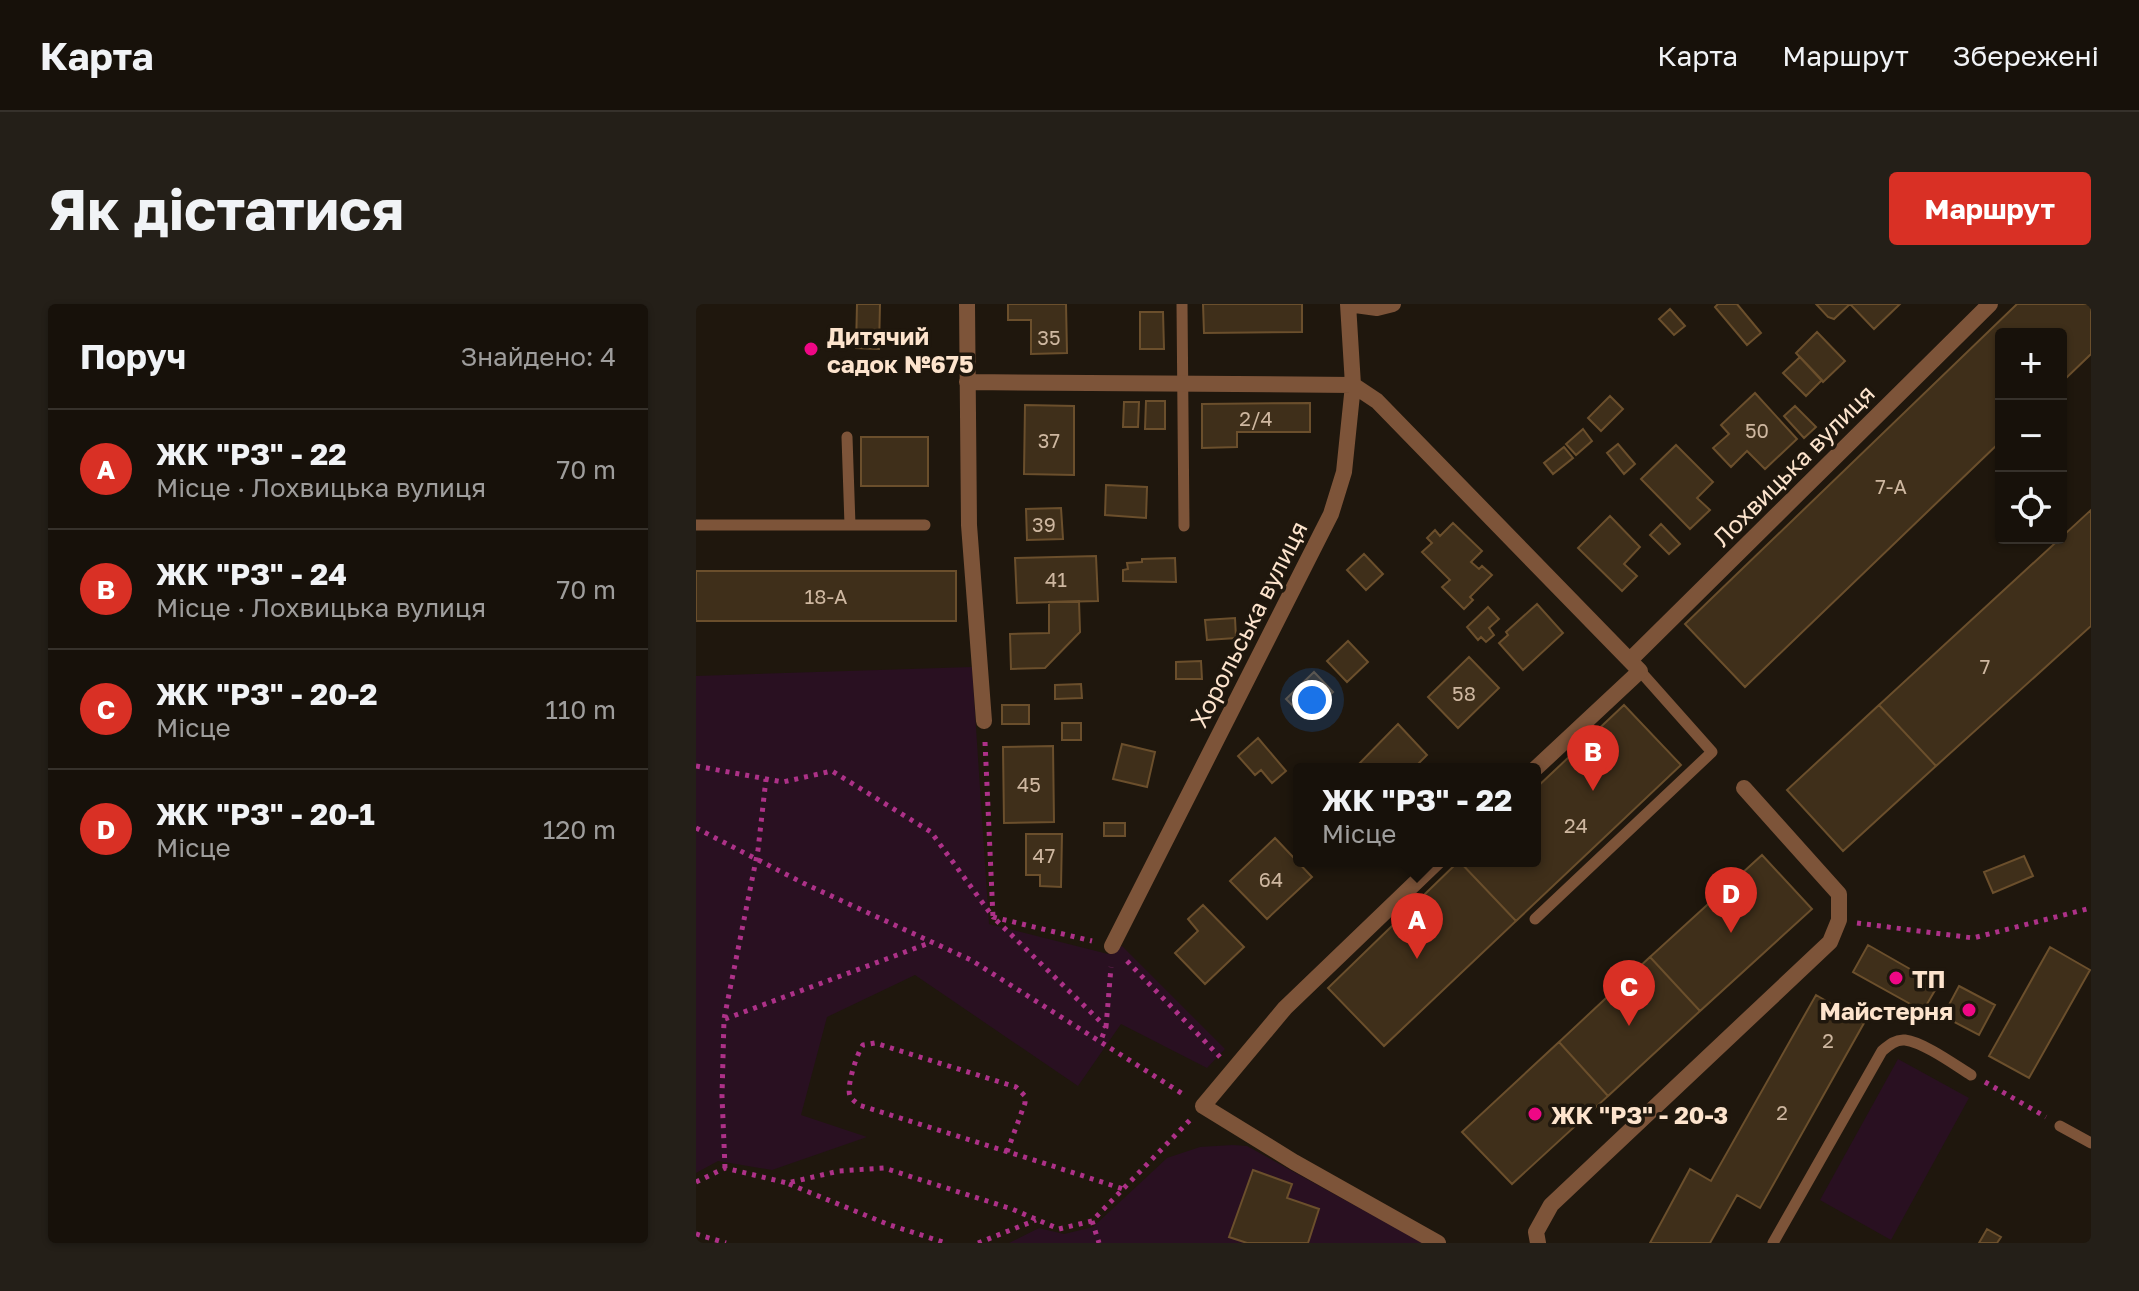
<!DOCTYPE html>
<html lang="uk">
<head>
<meta charset="utf-8">
<style>
	:root { --surface:#17110a; --page:#241f18; --text:#f1f3f6; --muted:#9e9d9c; --line:#36312b; --accent:#d93025 }
	body { margin:0; font-family:"Golos Text",sans-serif; background:var(--page); color:var(--text) }
	.controls { position:absolute; right:24px; top:24px; display:grid; overflow:hidden; border-radius:8px; box-shadow:0 2px 6px #0004 }
	.controls button { width:72px; height:72px; display:grid; place-items:center; padding:0; border:0; border-bottom:2px solid var(--line); background:var(--surface); color:var(--text); font:40px sans-serif }
	.you { position:absolute; left:616px; top:396px; width:28px; height:28px; margin:-20px; border:6px solid #fff; border-radius:50%; background:#1a73e8; box-shadow:0 0 0 12px #1a73e833 }
	.badge { display:grid; place-items:center; width:52px; height:52px; border-radius:50%; background:var(--accent); color:#fff; font-size:26px; font-weight:700 }
	.pin { position:absolute; translate:-50% -66px; filter:drop-shadow(0 2px 4px #0008) }
	.pin::after { content:''; position:absolute; top:42px; width:28px; height:24px; background:inherit; clip-path:polygon(0 0,100% 0,50% 100%) }
	.popup { position:absolute; left:597px; top:459px; width:248px; height:104px; box-sizing:border-box; display:grid; place-content:center; border-radius:8px; background:var(--surface); filter:drop-shadow(0 2px 6px #0005); font-size:26px; white-space:nowrap; color:var(--muted) }
	.popup b { font-size:30px; color:var(--text) }
	.popup::after { content:''; position:absolute; left:50%; top:100%; margin-left:-16px; border:16px solid transparent; border-top-color:var(--surface) }
	.list { margin:0; padding:0; list-style:none }
	h2 { display:flex; justify-content:space-between; align-items:center; height:104px; margin:0; padding:0 32px; font-size:34px }
	h2 small { font-size:26px; font-weight:400; color:var(--muted) }
	.list li { display:grid; grid-template-columns:52px 1fr auto; gap:24px; align-items:center; box-sizing:border-box; height:120px; padding:0 32px; border-top:2px solid var(--line) }
	.list b { display:block; font-size:30px; white-space:nowrap }
	.list p { margin:0; font-size:26px; white-space:nowrap; color:var(--muted) }
	.list em { font-size:26px; font-style:normal; color:var(--muted) }
	.icon { flex:none; width:44px; height:44px; fill:none; stroke:currentColor; stroke-width:2; stroke-linecap:round; stroke-linejoin:round }
	.map { position:relative; flex:none; width:1395px; height:939px; overflow:hidden; border-radius:8px }
	header { display:flex; align-items:center; gap:48px; box-sizing:border-box; height:112px; padding:0 40px; background:var(--surface); border-bottom:2px solid var(--line) }
	header strong { font-size:38px }
	nav { display:flex; gap:44px; margin-inline-start:auto; font-size:28px }
	.intro { display:flex; align-items:center; justify-content:space-between; box-sizing:border-box; height:192px; padding:0 48px }
	h1 { margin:0; font-size:56px }
	.button { padding:20px 36px; border-radius:8px; background:var(--accent); color:#fff; font-size:28px; font-weight:700 }
	main { display:flex; gap:48px; padding:0 48px }
	aside { flex:1; background:var(--surface); border-radius:8px; box-shadow:0 2px 6px #0004 }
	.map>svg:first-child { display:block }
</style>
</head>
<body>
<header>
<strong>Карта</strong>
<nav><a>Карта</a><a>Маршрут</a><a>Збережені</a></nav>
</header>
<div class="intro"><h1>Як дістатися</h1><a class="button">Маршрут</a></div>
<main>
<aside>
<h2>Поруч<small>Знайдено: 4</small></h2>
<ul class="list">
<li><span class="badge">A</span><div><b>ЖК &quot;РЗ&quot; - 22</b><p>Місце · Лохвицька вулиця</p></div><em>70 m</em></li>
<li><span class="badge">B</span><div><b>ЖК &quot;РЗ&quot; - 24</b><p>Місце · Лохвицька вулиця</p></div><em>70 m</em></li>
<li><span class="badge">C</span><div><b>ЖК &quot;РЗ&quot; - 20-2</b><p>Місце</p></div><em>110 m</em></li>
<li><span class="badge">D</span><div><b>ЖК &quot;РЗ&quot; - 20-1</b><p>Місце</p></div><em>120 m</em></li>
</ul>
</aside>
<div class="map">
<svg width="1395" height="939" viewBox="0 0 1395 939">
	<rect width="100%" height="100%" fill="#1f170d"/>
	<path fill="#291021" d="M 276,363 L 293,620 L 412,650 L 426,642 L 529,745 L 511,764 L 425,720 L 382,782 L 219,671 L 131,713 L 105,811 L 171,833 L 76,866 L 22,857 L 0,869 L 0,372 Z
		M 1202,755 L 1273,794 L 1195,936 L 1124,896 Z
		M 537,841 L 551,842 L 727,939 L 313,939 L 343,924 L 368,930 L 397,923 L 471,854 L 504,843 Z"/>
	<path fill="#3f2f1a" stroke="#6b4f2c" stroke-width="2" d="M 161,0 L 184,0 L 183,45 L 160,44 Z
		M 312,0 L 370,0 L 371,49 L 335,50 L 335,16 L 312,16 Z
		M 507,0 L 606,0 L 606,28 L 508,29 Z
		M 1022,0 L 1041,0 L 1065,29 L 1051,41 L 1019,3 Z
		M 1120,0 L 1154,0 L 1138,15 L 1132,13 Z
		M 1154,0 L 1204,0 L 1178,25 Z
		M 1321,0 L 1395,0 L 1395,50 L 1365,79 L 1365,30 L 1305,30 L 1305,137 L 1049,383 L 989,320 Z
		M 974,5 L 989,22 L 978,31 L 963,15 Z
		M 444,8 L 467,8 L 468,45 L 444,45 Z
		M 1121,28 L 1149,57 L 1127,78 L 1100,49 Z
		M 1104,53 L 1126,76 L 1110,92 L 1087,69 Z
		M 1059,89 L 1101,135 L 1069,165 L 1051,147 L 1035,163 L 1017,144 L 1033,130 L 1025,121 Z
		M 914,92 L 927,105 L 905,127 L 892,114 Z
		M 450,97 L 469,97 L 469,125 L 449,125 Z
		M 428,98 L 443,98 L 442,123 L 427,123 Z
		M 614,99 L 614,128 L 541,128 L 541,143 L 506,144 L 506,100 Z
		M 329,101 L 378,102 L 378,171 L 328,170 Z
		M 1099,102 L 1120,123 L 1108,134 L 1088,112 Z
		M 887,125 L 896,137 L 880,151 L 870,140 Z
		M 165,133 L 232,133 L 232,182 L 165,182 Z
		M 922,140 L 939,160 L 928,170 L 911,149 Z
		M 980,141 L 1017,178 L 1001,194 L 1014,206 L 994,225 L 945,175 Z
		M 868,143 L 877,154 L 857,170 L 848,159 Z
		M 410,181 L 451,183 L 450,214 L 409,211 Z
		M 365,204 L 367,235 L 331,236 L 330,205 Z
		M 1395,206 L 1395,322 L 1240,462 L 1183,401 Z
		M 914,212 L 944,243 L 928,260 L 941,272 L 926,287 L 882,244 Z
		M 757,219 L 786,247 L 775,258 L 783,265 L 786,262 L 796,271 L 774,293 L 777,296 L 768,305 L 746,283 L 754,276 L 726,248 L 736,239 L 731,234 L 739,226 L 744,232 Z
		M 965,220 L 984,240 L 973,250 L 954,231 Z
		M 668,250 L 687,270 L 670,286 L 651,266 Z
		M 400,252 L 402,297 L 321,299 L 319,254 Z
		M 479,254 L 480,278 L 427,277 L 427,266 L 432,265 L 431,259 L 446,258 L 446,255 Z
		M 0,267 L 260,267 L 260,317 L 0,317 Z
		M 383,297 L 384,328 L 349,364 L 315,365 L 314,330 L 353,329 L 353,298 Z
		M 841,300 L 867,329 L 827,366 L 803,339 L 812,331 L 810,328 Z
		M 792,303 L 803,315 L 793,324 L 798,331 L 790,338 L 785,333 L 782,336 L 771,323 Z
		M 539,314 L 540,334 L 511,336 L 509,316 Z
		M 652,337 L 672,358 L 651,378 L 631,357 Z
		M 773,353 L 803,384 L 762,424 L 732,393 Z
		M 505,357 L 506,375 L 480,375 L 480,358 Z
		M 618,368 L 637,388 L 609,414 L 590,395 Z
		M 385,380 L 386,394 L 359,395 L 359,381 Z
		M 306,401 L 333,401 L 333,420 L 306,420 Z
		M 928,401 L 985,461 L 820,617 L 763,557 L 839,557 L 839,485 Z
		M 1183,401 L 1240,462 L 1147,547 L 1091,486 Z
		M 366,419 L 385,419 L 385,436 L 366,436 Z
		M 702,420 L 731,451 L 717,465 L 658,465 Z
		M 562,434 L 590,467 L 576,479 L 565,466 L 559,471 L 542,452 Z
		M 426,440 L 459,448 L 451,483 L 417,475 Z
		M 357,442 L 358,518 L 308,519 L 307,443 Z
		M 408,519 L 429,519 L 429,532 L 408,532 Z
		M 330,530 L 366,530 L 365,583 L 344,582 L 344,571 L 330,571 Z
		M 579,534 L 616,573 L 571,615 L 534,577 Z
		M 1066,551 L 1116,605 L 1004,707 L 954,653 Z
		M 1328,552 L 1337,572 L 1297,589 L 1288,568 Z
		M 763,557 L 820,617 L 688,742 L 632,684 Z
		M 507,601 L 548,643 L 509,680 L 479,649 L 502,627 L 492,615 Z
		M 1172,641 L 1242,681 L 1227,707 L 1157,668 Z
		M 1354,643 L 1394,666 L 1333,774 L 1293,752 Z
		M 954,653 L 1004,707 L 912,792 L 863,738 Z
		M 1263,682 L 1299,701 L 1283,731 L 1247,712 Z
		M 1120,691 L 1168,719 L 1064,904 L 1041,891 L 1014,939 L 954,939 L 994,865 L 1015,877 Z
		M 863,738 L 912,792 L 816,880 L 766,828 Z
		M 557,866 L 596,880 L 591,894 L 623,905 L 612,939 L 551,939 L 533,933 Z
		M 1291,925 L 1305,933 L 1301,939 L 1283,939 Z"/>
	<g fill="none" stroke-linecap="round" stroke-linejoin="round">
		<path stroke="#ad3188" stroke-width="5" stroke-dasharray="4 6" stroke-linecap="butt" d="M 289,438 L 297,613 L 410,723 L 405,736
			M 0,462 L 87,478 L 136,467 L 235,528 L 297,613 L 396,637
			M 0,524 L 107,579 L 275,656 L 490,792
			M 1161,619 L 1277,634 L 1395,604
			M 431,657 L 524,753
			M 29,715 L 236,638
			M 410,723 L 415,663
			M 1289,778 L 1350,813
			M 311,848 L 329,799 L 329,792 L 320,783 L 179,739 L 167,741 C 161,749 150,783 154,792 C 156,796 160,798 163,801 C 251,829 340,856 427,885
			M 29,864 L 26,792 L 28,715 L 62,546 L 70,475
			M 0,878 L 29,864 L 91,879 L 143,867 L 188,864 L 316,905 L 363,925 L 396,917 L 494,816
			M 93,880 L 191,920 L 250,939
			M 396,917 L 403,939
			M 0,930 L 30,939
			M 282,939 L 340,916"/>
		<path stroke="#7d5439" stroke-width="11" d="M 486,0 L 488,222
			M 151,133 L 154,221
			M 0,221 L 229,221
			M 839,615 L 1016,448 L 944,367
			M 1364,822 L 1395,839
			M 1077,939 L 1186,747 C 1193,741 1200,735 1209,736 C 1227,738 1259,761 1275,771"/>
		<path stroke="#7d5439" stroke-width="16" d="M 271,0 L 273,221 L 288,417
			M 652,0 L 681,4 L 697,0
			M 271,78 L 657,81 L 681,97 L 944,367 L 839,465
			M 934,356 L 1294,0
			M 742,557 L 589,704 L 507,802 L 598,858 L 742,939
			M 416,642 L 635,210 L 648,168 L 657,81 L 652,0
			M 842,939 L 840,928 L 855,901 L 1134,638 L 1143,616 L 1143,590 L 1048,484"/>
	</g>
	<g fill="#ef0785" stroke="#1f170d" stroke-width="3">
		<circle cx="115" cy="45" r="8"/>
		<circle cx="1200" cy="674" r="8"/>
		<circle cx="1273" cy="706" r="8"/>
		<circle cx="839" cy="810" r="8"/>
	</g>
	<g text-anchor="middle" dominant-baseline="central" stroke-width="7" stroke-linejoin="round" paint-order="stroke">
		<g font-size="20" fill="#ceb7a0">
			<text x="353" y="33">35</text>
			<text x="560" y="114">2/4</text>
			<text x="1061" y="126">50</text>
			<text x="353" y="136">37</text>
			<text x="1195" y="182">7-А</text>
			<text x="348" y="220">39</text>
			<text x="360" y="275">41</text>
			<text x="130" y="292">18-А</text>
			<text x="1289" y="362">7</text>
			<text x="768" y="389">58</text>
			<text x="333" y="480">45</text>
			<text x="880" y="521">24</text>
			<text x="348" y="551">47</text>
			<text x="575" y="575">64</text>
			<text x="1132" y="736">2</text>
			<text x="1086" y="808">2</text>
		</g>
		<g font-size="24" font-weight="bold" fill="#fde4cd" stroke="#1f170d" text-anchor="start">
			<text x="131" y="31">Дитячий<tspan x="131" dy="28">садок №675</tspan></text>
			<text x="1216" y="674">ТП</text>
			<text x="1257" y="706" text-anchor="end">Майстерня</text>
			<text x="855" y="810">ЖК "РЗ" - 20-3</text>
		</g>
		<g font-size="24" fill="#fde4cd" stroke="#1f170d">
			<text transform="translate(1097 161) rotate(-45)">Лохвицька вулиця</text>
			<text transform="translate(552 320) rotate(-63)">Хорольська вулиця</text>
		</g>
	</g>
</svg>
<div class="controls">
<button>+</button>
<button>−</button>
<button><svg class="icon" aria-label="locate" viewBox="0 0 24 24"><circle cx="12" cy="12" r="6"/><path d="M12 2v4M12 18v4M2 12h4M18 12h4"/></svg></button>
</div>
<div class="you"></div>
<div class="pin badge" style="left:721px;top:655px">A</div>
<div class="popup"><b>ЖК &quot;РЗ&quot; - 22</b>Місце</div>
<div class="pin badge" style="left:897px;top:487px">B</div>
<div class="pin badge" style="left:933px;top:722px">C</div>
<div class="pin badge" style="left:1035px;top:629px">D</div>
</div>
</main>
</body>
</html>
